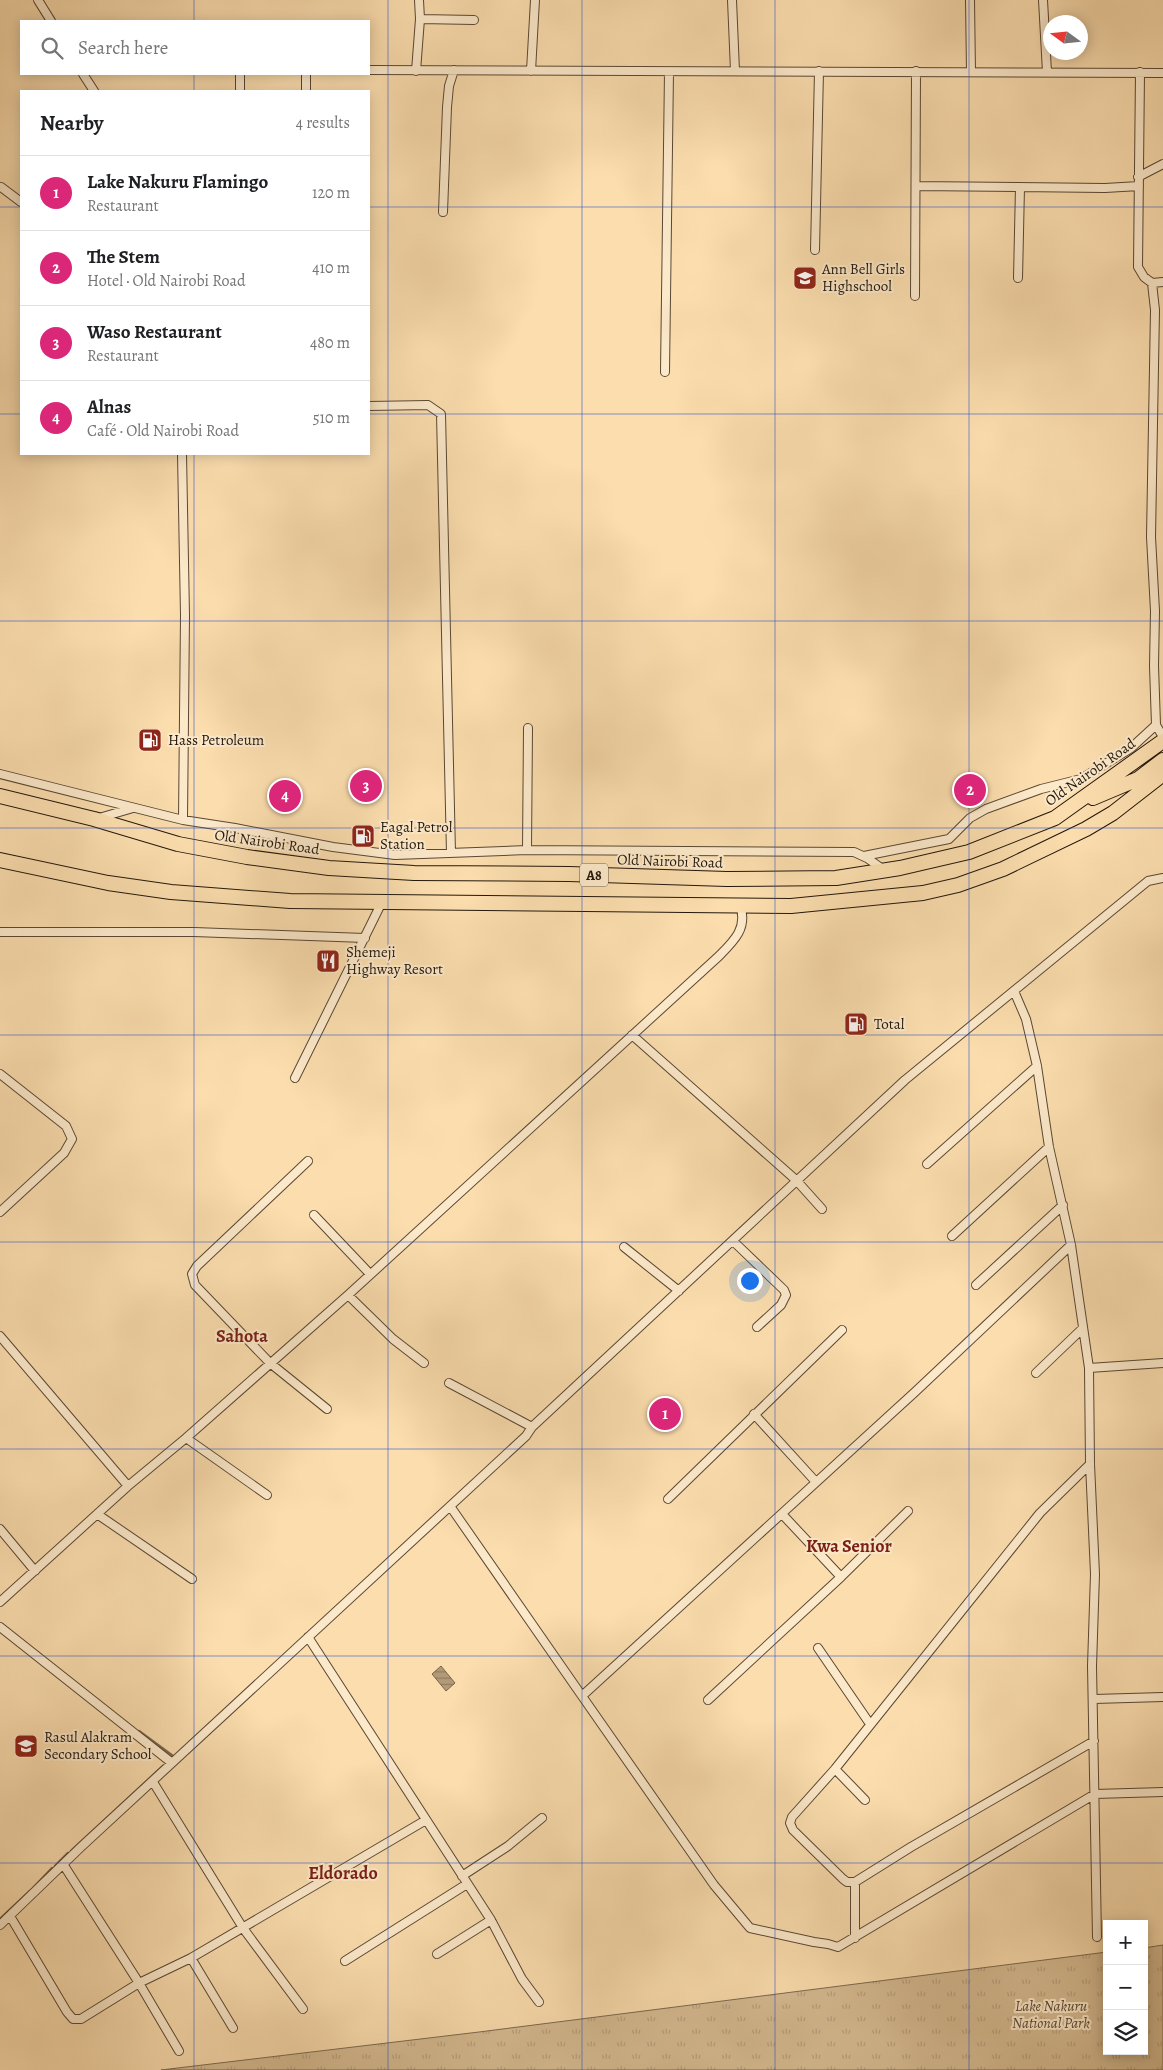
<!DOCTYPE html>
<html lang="en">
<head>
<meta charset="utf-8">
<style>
	:root { --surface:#fff; --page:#f6f6f6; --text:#202124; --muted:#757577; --line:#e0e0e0; --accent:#db2777 }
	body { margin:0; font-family:Alegreya,serif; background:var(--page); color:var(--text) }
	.controls { position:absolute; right:15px; bottom:15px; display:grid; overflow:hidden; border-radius:0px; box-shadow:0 2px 12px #0003 }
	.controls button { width:45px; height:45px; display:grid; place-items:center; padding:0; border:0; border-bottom:1px solid var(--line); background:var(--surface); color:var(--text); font:25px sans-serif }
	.compass { position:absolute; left:1043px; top:15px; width:45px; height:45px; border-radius:50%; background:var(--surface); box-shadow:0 2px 12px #0003; rotate:285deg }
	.you { position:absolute; left:749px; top:1280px; width:18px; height:18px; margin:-12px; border:4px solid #fff; border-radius:50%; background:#1a73e8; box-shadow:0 0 0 8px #1a73e833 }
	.badge { display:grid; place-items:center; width:32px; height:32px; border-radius:50%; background:var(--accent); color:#fff; font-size:16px; font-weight:700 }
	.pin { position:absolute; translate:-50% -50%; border:2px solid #fff; box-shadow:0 1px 5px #0006 }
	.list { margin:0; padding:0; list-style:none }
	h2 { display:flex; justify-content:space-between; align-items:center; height:65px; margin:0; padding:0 20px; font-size:21px }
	h2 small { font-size:16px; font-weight:400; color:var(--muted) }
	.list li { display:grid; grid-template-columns:32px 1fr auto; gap:15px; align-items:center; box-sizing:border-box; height:75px; padding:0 20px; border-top:1px solid var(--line) }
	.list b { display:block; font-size:19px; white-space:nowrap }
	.list p { margin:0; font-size:16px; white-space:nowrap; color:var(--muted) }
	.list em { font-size:16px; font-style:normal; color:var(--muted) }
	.icon { flex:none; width:28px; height:28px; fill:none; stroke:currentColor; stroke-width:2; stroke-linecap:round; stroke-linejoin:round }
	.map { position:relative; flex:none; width:1163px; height:2070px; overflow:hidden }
	.search { position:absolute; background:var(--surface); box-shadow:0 2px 12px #0003; left:20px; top:20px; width:350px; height:55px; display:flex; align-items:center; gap:12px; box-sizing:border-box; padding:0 18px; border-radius:0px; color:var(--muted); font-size:19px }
	.panel { position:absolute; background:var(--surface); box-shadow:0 2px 12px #0003; left:20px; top:90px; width:350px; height:365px; border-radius:0px }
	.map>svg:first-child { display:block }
</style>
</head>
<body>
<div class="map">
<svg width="1163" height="2070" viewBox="0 0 1163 2070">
	<defs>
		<pattern id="grass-tufts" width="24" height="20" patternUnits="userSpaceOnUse" patternTransform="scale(1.25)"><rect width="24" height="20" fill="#d6bb92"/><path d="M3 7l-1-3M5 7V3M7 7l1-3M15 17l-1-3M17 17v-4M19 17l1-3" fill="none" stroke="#b7a07d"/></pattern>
		<pattern id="water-rules" width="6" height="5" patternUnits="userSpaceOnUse" patternTransform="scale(1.25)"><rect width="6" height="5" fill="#b29a77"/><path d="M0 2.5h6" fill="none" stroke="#907d60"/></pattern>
	</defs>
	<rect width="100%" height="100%" fill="#fbddae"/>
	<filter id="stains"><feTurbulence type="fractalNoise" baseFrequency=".004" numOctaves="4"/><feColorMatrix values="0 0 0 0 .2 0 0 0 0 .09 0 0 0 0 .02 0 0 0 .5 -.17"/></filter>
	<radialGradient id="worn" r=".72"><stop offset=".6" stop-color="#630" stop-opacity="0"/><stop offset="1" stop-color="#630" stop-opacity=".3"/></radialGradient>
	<path fill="url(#grass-tufts)" stroke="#7c694f" d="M 1163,1945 L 1163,2070 L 161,2070 L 479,2032 L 1107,1952 L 1107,2051 L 1144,2051 L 1144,1948 Z"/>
	<path fill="url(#water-rules)" stroke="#79664c" d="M 441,1666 L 455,1683 L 446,1691 L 432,1674 Z"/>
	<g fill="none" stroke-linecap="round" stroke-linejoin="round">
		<path stroke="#79664c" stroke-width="2.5" d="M 139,1731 L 173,1756
			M 71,1851 L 163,1766
			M 55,1866 L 68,1853
			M 34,1887 L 52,1868
			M 0,1919 L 30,1891"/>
		<g stroke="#594834" stroke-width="10">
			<path id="minor" d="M 38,0 L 51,21
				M 732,0 L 735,71
				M 970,0 L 971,72
				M 1043,0 L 1047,72
				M 420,19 L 474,20
				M 369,70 L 1163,73
				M 416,71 L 420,19 L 419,0
				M 531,71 L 535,0
				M 1140,72 L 1138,267 L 1144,277 L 1152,283 L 1155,310 L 1151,537 L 1155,611 L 1154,666 L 1156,725 L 1163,737
				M 83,74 L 94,91
				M 240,74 L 240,91
				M 306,74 L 306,91
				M 1138,177 L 1163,164
				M 916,186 L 1105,188 L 1139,186
				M 1,187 L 21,202
				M 443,212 L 447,107 L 449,86 L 454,70
				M 815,250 L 819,71
				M 1018,278 L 1020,187
				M 1152,283 L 1163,282
				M 915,296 L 916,71
				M 665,372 L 669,72
				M 369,406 L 428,405 L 441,414 L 451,853
				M 182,454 L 185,615 L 183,820
				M 0,774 L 183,820 L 235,828 L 333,847 L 395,855 L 527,850 L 854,852 L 867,858 L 884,870
				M 99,818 L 133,808
				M 527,850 L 528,728
				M 864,856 L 949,839 L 970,818 L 986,809 L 1041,789 L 1081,779 L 1131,748 L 1156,725
				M 0,932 L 194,932 L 365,938
				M 1014,991 L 1026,1019 L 1037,1066 L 1049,1147 L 1071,1245 L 1089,1368 L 1090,1464 L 1095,1574 L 1092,1666 L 1097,1937
				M 632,1035 L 796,1180 L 822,1209
				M 0,1074 L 66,1126 L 72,1139 L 64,1153 L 0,1212
				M 295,1078 L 382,902
				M 308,1161 L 197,1266 L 192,1274 L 195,1285 L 270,1363 L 327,1409
				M 927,1164 L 1037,1066
				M 314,1215 L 370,1274
				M 952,1236 L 1049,1147
				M 733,1241 L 784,1290 L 786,1295 L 781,1305 L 757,1327
				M 624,1247 L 679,1291
				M 976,1285 L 1063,1205
				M 348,1295 L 393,1339 L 424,1363
				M 0,1336 L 128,1486
				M 1089,1368 L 1163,1363
				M 1036,1373 L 1082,1329
				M 449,1383 L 532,1427
				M 754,1414 L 816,1482
				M 186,1438 L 267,1495
				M 1090,1464 L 1040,1513 L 835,1769 L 792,1817 L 790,1823 L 793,1830 L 843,1879 L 847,1882 L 855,1882 L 911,1847 L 1094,1741
				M 668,1499 L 842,1330
				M 450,1506 L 582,1696 L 915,1392 L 1071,1245
				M 97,1514 L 192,1579
				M 782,1514 L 841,1577
				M 0,1529 L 35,1571
				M 0,1602 L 128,1486 L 186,1438 L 348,1295 L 719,956 C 734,941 748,928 740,905
				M 0,1627 L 172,1763
				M 308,1637 L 491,1920 L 522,1979 L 539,2002
				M 818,1648 L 870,1724
				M 582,1696 L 714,1885 L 750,1928 L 814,1942 L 828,1944 L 838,1947 L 1095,1794 L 1163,1792
				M 1094,1699 L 1163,1697
				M 708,1700 L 841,1577 L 908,1511
				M 835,1769 L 865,1800
				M 153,1782 L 243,1928 L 303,2009
				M 63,1864 L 139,1983 L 179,2051
				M 462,1876 L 508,1846 L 542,1818
				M 10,1916 L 67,2012 L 73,2019 L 81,2019 L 139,1983 L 191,1958 L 426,1820
				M 0,1925 L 81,1847 L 526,1436 L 532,1427 L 905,1080 L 1148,881 L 1163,878
				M 855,1938 L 855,1882
				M 437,1954 L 491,1920
				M 191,1958 L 233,2028
				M 345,1961 L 467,1884"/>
		</g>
		<g stroke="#23170c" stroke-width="16">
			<path id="trunk" d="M 0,796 L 94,819 L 178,844 L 247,857 L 329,868 L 414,873 L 569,874 L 727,879 L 836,878 L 900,868 L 969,852 L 1055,818 L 1163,741
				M 1093,798 L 1138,779 L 1163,760
				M 0,860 L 108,883 L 171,892 L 290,901 L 791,906 L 923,893 L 958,885 L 1003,869 L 1086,829 L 1113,813 L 1163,774"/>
		</g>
		<use href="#minor" stroke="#fce9ca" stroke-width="8"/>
		<use href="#trunk" stroke="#fbddae" stroke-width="14"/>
	</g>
	<path fill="none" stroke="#1d4ed8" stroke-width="1" stroke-opacity="0.55" d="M 194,0 L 194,21M 388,0 L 388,2070M 582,0 L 582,2070M 775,0 L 775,2070M 969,0 L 969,2070M 194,74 L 194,91M 0,207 L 21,207M 369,207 L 1163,207M 0,414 L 21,414M 369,414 L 1163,414M 194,454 L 194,2070M 0,621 L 1163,621M 0,828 L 1163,828M 0,1035 L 1163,1035M 0,1242 L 1163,1242M 0,1449 L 1163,1449M 0,1656 L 1163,1656M 0,1863 L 1163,1863"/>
	<defs>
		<g id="school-square" transform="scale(1.25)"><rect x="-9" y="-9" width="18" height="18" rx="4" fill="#8f2418" stroke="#fce9ca"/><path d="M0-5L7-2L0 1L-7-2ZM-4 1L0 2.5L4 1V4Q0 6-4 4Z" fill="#fff"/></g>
		<g id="fuel-square" transform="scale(1.25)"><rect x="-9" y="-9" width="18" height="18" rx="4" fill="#8f2418" stroke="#fce9ca"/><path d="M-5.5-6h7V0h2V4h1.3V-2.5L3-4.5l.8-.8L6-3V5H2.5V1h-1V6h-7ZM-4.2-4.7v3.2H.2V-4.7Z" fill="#fff"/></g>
		<g id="restaurant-square" transform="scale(1.25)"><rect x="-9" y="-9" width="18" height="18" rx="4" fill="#8f2418" stroke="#fce9ca"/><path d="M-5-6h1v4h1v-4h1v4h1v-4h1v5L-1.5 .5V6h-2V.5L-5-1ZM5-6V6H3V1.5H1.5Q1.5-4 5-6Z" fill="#fff"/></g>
	</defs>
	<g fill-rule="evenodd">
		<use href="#school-square" x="805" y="278"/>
		<use href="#fuel-square" x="150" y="740"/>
		<use href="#fuel-square" x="363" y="836"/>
		<use href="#restaurant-square" x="328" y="961"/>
		<use href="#fuel-square" x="856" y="1024"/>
		<use href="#school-square" x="26" y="1746"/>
	</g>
	<g text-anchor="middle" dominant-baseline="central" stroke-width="4" stroke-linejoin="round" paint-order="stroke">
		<rect fill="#fce9ca" stroke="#645645" stroke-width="1" x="580" y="863.5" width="28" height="23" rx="4"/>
		<g font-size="14" font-weight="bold" fill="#23170c">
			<text x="594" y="875">A8</text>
		</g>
		<g font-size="15" fill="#23170c" stroke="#fce9ca" text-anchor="start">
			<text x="822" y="269">Ann Bell Girls<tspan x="822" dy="17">Highschool</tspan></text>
			<text x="168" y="740">Hass Petroleum</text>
			<text x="380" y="827">Eagal Petrol<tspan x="380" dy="17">Station</tspan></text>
			<text x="346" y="952">Shemeji<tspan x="346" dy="17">Highway Resort</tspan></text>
			<text x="874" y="1024">Total</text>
			<text x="44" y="1737">Rasul Alakram<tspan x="44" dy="17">Secondary School</tspan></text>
		</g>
		<g font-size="15" fill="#23170c" stroke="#fce9ca">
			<text transform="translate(1090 772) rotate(-35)">Old Nairobi Road</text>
			<text transform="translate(267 842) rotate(8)">Old Nairobi Road</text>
			<text transform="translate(670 861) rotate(2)">Old Nairobi Road</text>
		</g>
		<g font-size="15" font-style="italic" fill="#594834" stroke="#fce9ca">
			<text x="1051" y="2006">Lake Nakuru<tspan x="1051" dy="17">National Park</tspan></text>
		</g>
		<g font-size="18" font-weight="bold" fill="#7a1f14" stroke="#fce9ca">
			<text x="242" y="1336">Sahota</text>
			<text x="849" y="1546">Kwa Senior</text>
			<text x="343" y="1873">Eldorado</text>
		</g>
	</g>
	<rect width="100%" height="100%" filter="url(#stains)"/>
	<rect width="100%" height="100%" fill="url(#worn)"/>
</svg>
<div class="controls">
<button>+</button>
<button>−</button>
<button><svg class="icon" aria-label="layers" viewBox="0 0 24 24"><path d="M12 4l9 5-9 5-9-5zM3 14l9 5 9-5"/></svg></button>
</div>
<svg class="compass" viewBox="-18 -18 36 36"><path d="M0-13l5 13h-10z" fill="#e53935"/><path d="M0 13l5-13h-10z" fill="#757577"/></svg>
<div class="you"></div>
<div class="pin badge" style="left:665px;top:1414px">1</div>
<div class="pin badge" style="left:970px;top:790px">2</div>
<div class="pin badge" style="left:366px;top:786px">3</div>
<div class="pin badge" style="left:285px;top:796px">4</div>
<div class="search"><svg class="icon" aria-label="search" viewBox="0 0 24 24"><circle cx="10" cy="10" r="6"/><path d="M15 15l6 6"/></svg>Search here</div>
<section class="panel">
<h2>Nearby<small>4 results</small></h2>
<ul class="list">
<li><span class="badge">1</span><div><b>Lake Nakuru Flamingo</b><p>Restaurant</p></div><em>120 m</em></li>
<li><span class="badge">2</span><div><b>The Stem</b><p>Hotel · Old Nairobi Road</p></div><em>410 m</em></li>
<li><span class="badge">3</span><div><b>Waso Restaurant</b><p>Restaurant</p></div><em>480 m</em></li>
<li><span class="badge">4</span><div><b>Alnas</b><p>Café · Old Nairobi Road</p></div><em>510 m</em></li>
</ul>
</section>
</div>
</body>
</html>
